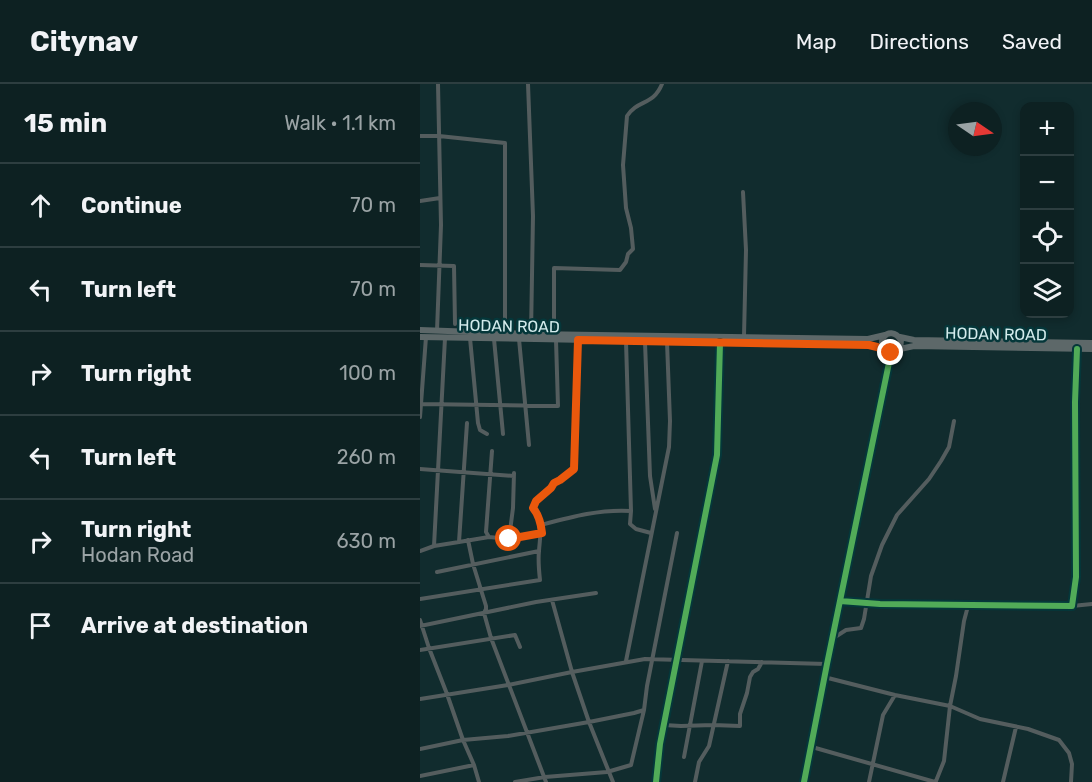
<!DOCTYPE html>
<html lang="en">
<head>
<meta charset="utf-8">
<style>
	:root { --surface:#0d2122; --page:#1b2e2f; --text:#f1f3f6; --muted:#9aa3a5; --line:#2d3e40 }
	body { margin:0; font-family:Rubik,sans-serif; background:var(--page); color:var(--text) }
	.controls { position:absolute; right:18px; top:18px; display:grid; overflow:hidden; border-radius:12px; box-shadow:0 3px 9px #0003 }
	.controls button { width:54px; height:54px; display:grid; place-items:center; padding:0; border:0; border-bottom:2px solid var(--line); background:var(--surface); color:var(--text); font:30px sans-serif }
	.compass { position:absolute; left:528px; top:18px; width:54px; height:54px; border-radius:50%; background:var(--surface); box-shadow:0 3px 9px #0003; rotate:103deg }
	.stop { position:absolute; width:18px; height:18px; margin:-14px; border:4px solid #ea580c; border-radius:50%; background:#fff }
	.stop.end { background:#ea580c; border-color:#fff; box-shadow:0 2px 6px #0008 }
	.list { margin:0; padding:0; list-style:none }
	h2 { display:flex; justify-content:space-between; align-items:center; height:78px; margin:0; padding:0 24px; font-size:26px }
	h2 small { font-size:20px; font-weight:400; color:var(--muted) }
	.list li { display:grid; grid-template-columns:39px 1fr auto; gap:18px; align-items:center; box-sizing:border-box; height:84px; padding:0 24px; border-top:2px solid var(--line) }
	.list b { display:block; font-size:22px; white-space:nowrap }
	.list p { margin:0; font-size:20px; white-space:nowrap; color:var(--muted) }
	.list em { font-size:20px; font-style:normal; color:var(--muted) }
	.icon { flex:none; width:33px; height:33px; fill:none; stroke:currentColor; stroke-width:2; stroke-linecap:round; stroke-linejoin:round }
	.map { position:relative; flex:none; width:672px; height:698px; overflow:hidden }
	header { display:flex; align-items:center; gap:36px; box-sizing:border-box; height:84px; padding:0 30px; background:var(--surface); border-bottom:2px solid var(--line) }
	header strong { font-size:28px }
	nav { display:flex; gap:33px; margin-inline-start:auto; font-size:21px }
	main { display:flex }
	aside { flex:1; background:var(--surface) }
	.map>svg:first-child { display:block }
</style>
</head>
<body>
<header>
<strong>Citynav</strong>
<nav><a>Map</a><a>Directions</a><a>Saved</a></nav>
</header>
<main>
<aside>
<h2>15 min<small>Walk · 1.1 km</small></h2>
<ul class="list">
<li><svg class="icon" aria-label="ahead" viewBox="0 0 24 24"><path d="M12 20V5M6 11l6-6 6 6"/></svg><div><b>Continue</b></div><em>70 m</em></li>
<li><svg class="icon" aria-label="left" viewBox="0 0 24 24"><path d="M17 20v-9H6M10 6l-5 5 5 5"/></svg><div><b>Turn left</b></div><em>70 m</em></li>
<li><svg class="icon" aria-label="right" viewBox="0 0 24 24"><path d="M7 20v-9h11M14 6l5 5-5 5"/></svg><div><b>Turn right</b></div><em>100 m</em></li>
<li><svg class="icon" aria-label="left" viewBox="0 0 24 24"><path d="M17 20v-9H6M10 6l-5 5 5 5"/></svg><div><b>Turn left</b></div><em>260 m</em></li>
<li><svg class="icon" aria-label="right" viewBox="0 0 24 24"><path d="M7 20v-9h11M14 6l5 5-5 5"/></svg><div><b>Turn right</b><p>Hodan Road</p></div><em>630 m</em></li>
<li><svg class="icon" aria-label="arrive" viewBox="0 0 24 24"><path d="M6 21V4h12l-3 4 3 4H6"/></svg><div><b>Arrive at destination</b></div></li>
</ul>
</aside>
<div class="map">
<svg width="672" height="698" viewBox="0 0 672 698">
	<rect width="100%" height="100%" fill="#112c2e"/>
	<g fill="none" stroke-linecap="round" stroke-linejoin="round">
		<path stroke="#545d5e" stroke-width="4" d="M 108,0 L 113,132 L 111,250
			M 0,52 L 19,52 L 85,59 L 85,248
			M 323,108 L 326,166 L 324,252
			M 0,117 L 20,114
			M 0,181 L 34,182 L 35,240
			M 17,247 L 21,141 L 18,0
			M 134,250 L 134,184 L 200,186 L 206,178 L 208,170 L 213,165 L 211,144 L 206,124 L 203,81 L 207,32 C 218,15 233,22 242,0
			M 50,254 L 58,339 L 60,346 L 67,350
			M 74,255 L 83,350
			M 99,255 L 109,361
			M 206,257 L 211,427 L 210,440 L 216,445 L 231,449
			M 225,258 L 230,392 L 235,425
			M 0,320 L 138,322 L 136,256
			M 0,333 L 6,253
			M 0,385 L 94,392
			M 121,441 C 151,433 180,425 211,427
			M 69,453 L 66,448 L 72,367
			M 89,455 L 93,424 L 94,389
			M 48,456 L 53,480 L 66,522 L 66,525 L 64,529 L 71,554 L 126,698
			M 39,458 L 47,339
			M 14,462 L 25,254
			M 0,467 L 14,462 L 39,458 L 69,453 L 89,455 L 122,449
			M 17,488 L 119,467
			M 0,515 L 120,496 C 119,487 118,476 119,467 C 120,451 124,438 113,424 L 116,418 L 131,404 L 134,399 L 140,396 L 154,385 L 158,257
			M 420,517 L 460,520 L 652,522 L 656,493 L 655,318 L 657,265
			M 652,522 L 672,520
			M 0,536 L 9,564 L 27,610 L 43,656 L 54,681 L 59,698
			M 0,542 L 116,518 L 176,509
			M 412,555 L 426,546 L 441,544 L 444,535 L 451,492 L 462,461 L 477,431 L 509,395 L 521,377 L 529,363 L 534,337
			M 0,566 L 95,551 L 100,563
			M 206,577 L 249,363 L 250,337 L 247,258
			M 404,593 L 475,611 L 530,622 L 560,635 L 608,645 L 639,656 L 649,669 L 652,680 L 651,698
			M 0,615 L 88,601 L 152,588 L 132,516
			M 244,641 L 261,642 L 293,641 L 320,642 L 320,630 L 327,609 L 330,593 L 333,588 L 338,585 L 342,578
			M 392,663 L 515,698
			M 0,665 L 43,656 L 88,652 L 169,638 L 214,629 L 224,626 L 227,602 L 257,449
			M 264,673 L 282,577
			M 0,692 L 54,681
			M 516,697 L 524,677 L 530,622 L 536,592 L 544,537 L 548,522
			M 95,698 L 125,693 L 187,688 L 211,681 L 224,626
			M 193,698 L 169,638 L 152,588 L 225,575 L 407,580
			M 236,698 L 240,660 L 297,371 L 300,259
			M 275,698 L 279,678 L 289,662 L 308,577
			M 384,698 L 407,580 L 471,269
			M 449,698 L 463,631 L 475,611
			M 583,698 L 596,643"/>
		<path stroke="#5d6869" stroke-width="6" d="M 0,246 L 111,250 L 448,255 L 465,251
			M 0,253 L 449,261 L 465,266
			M 480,253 L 494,256 L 672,259
			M 480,265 L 481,256 C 469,238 451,261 471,269 L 480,265 L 494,262 L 672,265"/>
		<g stroke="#05373a" stroke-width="10">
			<path id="cycleway" d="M 420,517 L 460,520 L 652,522 L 656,493 L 655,318 L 657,265
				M 236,698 L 240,660 L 297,371 L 300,259
				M 384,698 L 407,580 L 471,269"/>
		</g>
		<use href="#cycleway" stroke="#51ab58" stroke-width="6"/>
	</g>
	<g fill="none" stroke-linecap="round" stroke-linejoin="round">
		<path stroke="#ea580c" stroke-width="8" d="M 89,455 L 122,449 C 121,440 119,431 113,424 L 116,417 L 131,404 L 134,399 L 140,396 L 154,385 L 158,256 L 449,261 L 457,263 L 471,269"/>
	</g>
	<g text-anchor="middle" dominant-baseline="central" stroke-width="5" stroke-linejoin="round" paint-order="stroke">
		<g font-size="16" fill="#d3ebec" stroke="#05373a">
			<text transform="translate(89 242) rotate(1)">HODAN ROAD</text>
			<text transform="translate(576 250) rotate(1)">HODAN ROAD</text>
		</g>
	</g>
</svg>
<div class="controls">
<button>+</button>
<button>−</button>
<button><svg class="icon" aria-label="locate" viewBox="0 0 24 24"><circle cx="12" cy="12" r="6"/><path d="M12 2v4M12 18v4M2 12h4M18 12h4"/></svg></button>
<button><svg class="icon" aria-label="layers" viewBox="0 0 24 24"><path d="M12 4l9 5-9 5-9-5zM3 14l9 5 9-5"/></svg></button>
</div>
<svg class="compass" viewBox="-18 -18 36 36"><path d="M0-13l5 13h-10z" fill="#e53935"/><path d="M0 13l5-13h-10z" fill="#9aa3a5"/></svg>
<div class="stop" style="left:89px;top:455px"></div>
<div class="stop end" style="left:471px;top:269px"></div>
</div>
</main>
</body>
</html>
